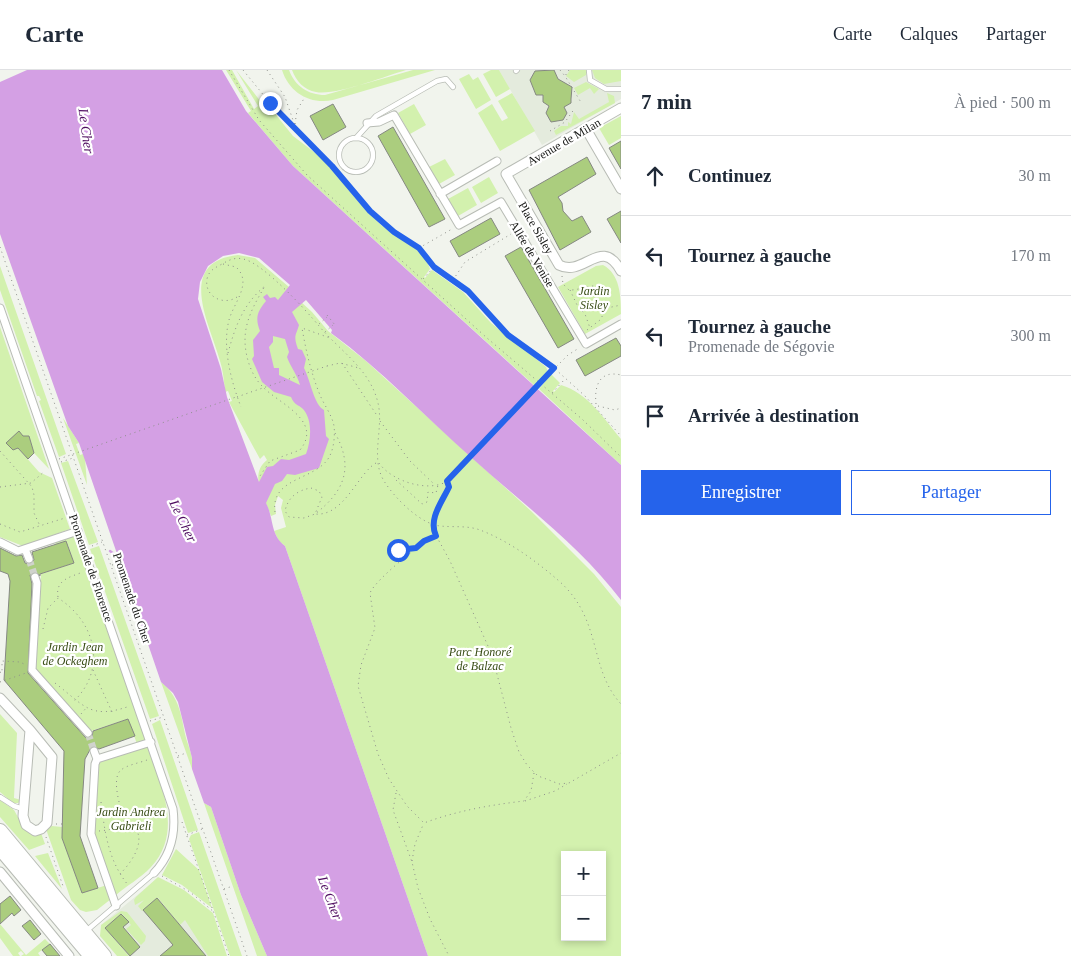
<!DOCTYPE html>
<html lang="fr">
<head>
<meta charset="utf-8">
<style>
	:root { --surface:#fff; --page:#f6f6f7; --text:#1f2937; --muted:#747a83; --line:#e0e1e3; --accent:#2563eb }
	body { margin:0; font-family:"Times New Roman",serif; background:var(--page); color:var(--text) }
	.controls { position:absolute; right:15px; bottom:15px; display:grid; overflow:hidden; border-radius:0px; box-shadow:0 2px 8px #0003 }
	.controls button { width:45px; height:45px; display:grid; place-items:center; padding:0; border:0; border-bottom:1px solid var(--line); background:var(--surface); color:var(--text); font:25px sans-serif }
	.stop { position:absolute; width:15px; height:15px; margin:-11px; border:4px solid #2563eb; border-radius:50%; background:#fff }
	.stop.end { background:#2563eb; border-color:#fff; box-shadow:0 1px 5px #0008 }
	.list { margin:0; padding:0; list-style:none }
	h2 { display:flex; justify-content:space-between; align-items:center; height:65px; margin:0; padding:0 20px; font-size:21px }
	h2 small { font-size:16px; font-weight:400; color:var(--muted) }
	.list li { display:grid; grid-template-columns:32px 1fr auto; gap:15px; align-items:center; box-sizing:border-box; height:80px; padding:0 20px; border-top:1px solid var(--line) }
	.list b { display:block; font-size:19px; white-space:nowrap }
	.list p { margin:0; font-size:16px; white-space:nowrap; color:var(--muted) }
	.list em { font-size:16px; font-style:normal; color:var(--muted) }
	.actions { display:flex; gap:10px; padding:15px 20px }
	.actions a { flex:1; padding:11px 0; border:1px solid var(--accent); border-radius:0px; text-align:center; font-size:18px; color:var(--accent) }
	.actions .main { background:var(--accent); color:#fff }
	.icon { flex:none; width:28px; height:28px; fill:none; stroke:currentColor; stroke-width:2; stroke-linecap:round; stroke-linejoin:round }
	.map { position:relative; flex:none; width:621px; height:886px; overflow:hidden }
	header { display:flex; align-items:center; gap:30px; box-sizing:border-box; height:70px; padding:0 25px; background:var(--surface); border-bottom:1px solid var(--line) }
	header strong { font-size:24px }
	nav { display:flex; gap:28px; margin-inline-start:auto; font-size:18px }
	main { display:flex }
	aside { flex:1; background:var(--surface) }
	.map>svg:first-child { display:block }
</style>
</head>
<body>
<header>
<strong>Carte</strong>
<nav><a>Carte</a><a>Calques</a><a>Partager</a></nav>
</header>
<main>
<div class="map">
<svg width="621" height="886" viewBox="0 0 621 886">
	<rect width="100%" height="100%" fill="#f1f4ed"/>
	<path fill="#e4ebdd" d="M 499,0 L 621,0 L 621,29 L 542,75 Z
		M 158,808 L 217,886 L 127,886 L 101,855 Z"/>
	<path fill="#d3f1ae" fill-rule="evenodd" d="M 226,0 L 232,0 L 254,39 L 258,36 L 236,0 L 261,32 L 264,30 L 293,66 L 326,91 L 357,130 L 381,155 L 424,184 L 430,199 L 424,207 L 425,208 L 432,200 L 463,222 L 491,253 L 546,297 L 548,302 L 535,316 L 293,96 L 248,43 L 251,41 Z
		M 282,0 L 289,0 C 295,16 308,25 325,25 L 413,0 L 435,0 L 333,30 C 311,35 289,23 282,0 Z
		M 292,0 L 406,0 C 386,6 335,26 316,22 C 304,20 296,11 292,0 Z
		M 491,0 L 499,0 L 510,19 L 496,27 L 483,4 Z
		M 570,0 L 587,0 L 586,5 L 574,12 L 566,6 Z
		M 592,0 L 621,0 L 621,11 L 604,14 L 595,8 Z
		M 469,4 L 473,10 L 478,7 L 491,30 L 476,39 L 459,9 Z
		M 586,12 L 599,19 L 594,24 L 590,18 L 578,25 L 574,18 Z
		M 512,23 L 535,61 L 500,81 L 478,43 L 492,34 L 502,51 L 508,48 L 498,31 Z
		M 607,23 L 614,26 L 615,33 L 556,65 L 554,61 L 561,56 L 568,56 L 568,52 L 571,54 L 574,42 L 579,49 L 609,32 Z
		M 414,34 L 426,55 L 410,64 L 398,43 Z
		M 621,46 L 621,68 L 609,75 L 599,58 Z
		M 445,89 L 455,105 L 439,114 L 429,97 Z
		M 489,107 L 498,123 L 481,133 L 472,117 Z
		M 468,118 L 477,135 L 458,146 L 448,129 Z
		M 238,185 L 255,188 L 289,217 L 288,220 L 312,242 L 328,261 L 366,291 L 531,441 L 594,504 L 621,537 L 621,886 L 428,886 L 285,476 L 279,471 L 274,461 L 286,457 L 281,438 L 283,430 L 278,426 L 275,435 L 276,444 L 271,446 C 265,428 248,405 267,390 L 264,385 L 260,389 L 229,332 L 232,331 L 228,321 L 225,322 C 224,311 223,300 220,291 C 211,256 174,192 238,185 ZM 565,785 L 602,785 L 602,867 L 565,867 Z
		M 603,195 C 620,204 621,226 621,244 L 585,264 L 558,217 L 596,196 Z
		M 0,196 L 66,384 L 59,387 L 39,331 L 41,330 L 39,326 L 37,326 L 0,220 Z
		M 0,257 L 49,399 L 34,383 L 29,366 L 7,374 L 13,380 L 17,377 L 39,402 L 52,408 L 70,459 L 23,476 L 0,467 Z
		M 551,304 L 560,313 L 553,321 L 554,322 L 561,315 C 588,323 604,349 621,369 L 621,395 L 539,319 Z
		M 63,348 L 79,373 L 76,374 L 80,385 L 83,384 L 85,388 L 87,415 Z
		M 68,391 L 98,472 L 89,475 L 61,393 Z
		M 74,463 L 146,671 L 137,674 L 128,649 L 91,661 L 36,599 L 41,504 L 74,493 L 68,475 L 57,479 L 55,472 Z
		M 99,476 L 159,646 L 150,649 L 90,479 Z
		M 161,612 C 180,627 181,646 186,668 C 189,678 194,688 192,699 Z
		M 0,644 L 17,663 L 14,728 L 21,730 L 18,733 L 13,733 L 0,722 Z
		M 160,650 L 198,760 L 188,763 L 152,654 Z
		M 147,676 C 161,715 184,761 151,797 C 141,808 126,816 115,826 L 93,764 L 98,693 Z
		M 0,730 L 14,740 L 24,758 L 41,763 L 45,774 L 29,780 L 0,747 Z
		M 204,733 L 211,737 L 241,825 L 267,886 L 257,886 Z
		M 52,756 L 62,757 L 82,823 L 107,815 L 111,829 L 97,840 L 86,842 L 80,840 L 71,830 L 46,759 Z
		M 199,762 L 242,886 L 230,886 L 189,769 L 191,765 Z
		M 176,779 L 199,800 L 212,838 L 182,815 L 162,805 Z
		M 48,783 L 62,819 L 35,786 Z
		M 158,807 L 184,820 L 213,843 L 227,886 L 208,886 L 185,850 L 180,855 L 158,828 L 142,841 L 138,836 L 144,830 L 135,835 L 134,830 L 136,827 Z
		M 121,841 L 127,842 L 146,866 L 145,871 L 141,875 L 126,859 L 131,855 L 122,844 L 105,858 L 129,886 L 117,886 L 100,866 L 101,855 Z
		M 0,854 L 26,885 L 45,869 L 50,874 L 38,883 L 40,886 L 21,886 L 24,884 L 21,881 L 18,883 L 20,886 L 13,886 L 0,868 Z"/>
	<path fill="#d4a0e4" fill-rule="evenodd" d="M 0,0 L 222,0 L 246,41 L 293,96 L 621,395 L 621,530 C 580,476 523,434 473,389 C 425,347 382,300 331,263 L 332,260 L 306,230 L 292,242 L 299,255 C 296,266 293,265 298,279 L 302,280 L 306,289 L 304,298 C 310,309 314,335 324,340 L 326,366 L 329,369 L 319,398 L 295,405 L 287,404 L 282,411 L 275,414 L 266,433 C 274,448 270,465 285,476 L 428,886 L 267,886 L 241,825 L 211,737 L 204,733 L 192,699 L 192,688 L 178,632 L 173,623 L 161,612 L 79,373 L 68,356 L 0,164 ZM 239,183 L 259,188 L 290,215 L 278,230 L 275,227 L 270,228 L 267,224 L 263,227 L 266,231 C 257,242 255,248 260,261 L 253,270 L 254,286 L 252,289 L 262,312 L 274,322 L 291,327 C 295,336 298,334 303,339 C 313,350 311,371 306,384 L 289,390 L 281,389 L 273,396 L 267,397 L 259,412 L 227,327 L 221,299 L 198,229 L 200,212 L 208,196 L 223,186 ZM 273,266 L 285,269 L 289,282 L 287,287 C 291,298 297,304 300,315 L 279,305 L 279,298 L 274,298 L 269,277 L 273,272 Z"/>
	<path fill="#f1f4ed" d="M 0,0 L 27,0 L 0,12 Z"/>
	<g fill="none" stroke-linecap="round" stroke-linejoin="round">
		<path stroke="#d4a0e4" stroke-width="2.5" d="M 110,481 L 118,487"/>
	</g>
	<path fill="#abcd7e" stroke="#858882" d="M 554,0 L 558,9 L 572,17 L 571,29 L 571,33 L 564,37 L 567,43 L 563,50 L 551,52 L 546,43 L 549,36 L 543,32 L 543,25 L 536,25 L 530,10 L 535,1 Z
		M 333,34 L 346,57 L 323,70 L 310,46 Z
		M 393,57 L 445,149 L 429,157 L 378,66 Z
		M 621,71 L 621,99 L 609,78 Z
		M 587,87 L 596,104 L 558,127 L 562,133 L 563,141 L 572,151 L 582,146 L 591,162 L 560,180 L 529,120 Z
		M 621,141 L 621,173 L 607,149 Z
		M 491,148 L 500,164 L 459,187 L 450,171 Z
		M 521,177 L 574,269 L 558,278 L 505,186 Z
		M 616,268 L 621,276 L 621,286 L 585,306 L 576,290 Z
		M 19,361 L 23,366 L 29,366 L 34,383 L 28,389 L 18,378 L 13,380 L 6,373 Z
		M 66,471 L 74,493 L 40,504 L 40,506 L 36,502 L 30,505 L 32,514 L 28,603 L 86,668 L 92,667 L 93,661 L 128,649 L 135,666 L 99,679 L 92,676 L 85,689 L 80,766 L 98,818 L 82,823 L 62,768 L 64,681 L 4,610 L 10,511 L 8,504 L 0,501 L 0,478 L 16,486 L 22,485 L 25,493 L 29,494 L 34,490 L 32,482 Z
		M 10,826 L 21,840 L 14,846 L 12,843 L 0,854 L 0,834 Z
		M 157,828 L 184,860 L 206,886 L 160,886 L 173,875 L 143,840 Z
		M 121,844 L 129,852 L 123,857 L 140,877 L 130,886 L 105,858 Z
		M 30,850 L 41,864 L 34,870 L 22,856 Z
		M 50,874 L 60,886 L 47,886 L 42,880 Z"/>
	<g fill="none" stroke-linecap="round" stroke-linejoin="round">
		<path stroke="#d0d3cc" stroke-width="7" stroke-dasharray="7 3.5" stroke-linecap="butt" d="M 29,489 L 35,507
			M 88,663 L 94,681"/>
		<g stroke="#b8bcb5" stroke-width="6">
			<path id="service" d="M 589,0 L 590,10 L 606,19 L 621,19
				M 516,1 L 517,0
				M339 85a17 17 0 1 1 34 0a17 17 0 1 1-34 0Z
				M 356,68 L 376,46 L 437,11 L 446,9 L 453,17
				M 0,727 L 14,736 L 23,739
				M 85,862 L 154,803"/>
		</g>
		<g stroke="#b8bcb5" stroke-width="9">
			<path id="pedestrian" d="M 367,53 L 379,52 L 394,45 L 459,155 L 501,132 L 586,274 L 621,254
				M 440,124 L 497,91
				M 0,238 L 173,739 C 176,762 171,785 154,803
				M 0,472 L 18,481 L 78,461
				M 25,479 L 29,489
				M 35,507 L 37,513 L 32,600 L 88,663
				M 94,681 L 97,689
				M 116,836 L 91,764 L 95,694 L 97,689 L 151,672"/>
		</g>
		<g stroke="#b8bcb5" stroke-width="11">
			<path id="minor" d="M 621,38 L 506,104 L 559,195 C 584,208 601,165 621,201
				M 586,59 L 621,119
				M 0,628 L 30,660
				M 30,660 L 52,687 L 47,753 L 41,759 L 35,761 L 26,755 L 23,746 Z
				M 0,802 L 69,886"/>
		</g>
		<g stroke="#b8bcb5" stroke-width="16">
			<path id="primary" d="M 0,761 L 104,886
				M 0,778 L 91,886"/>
		</g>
		<path stroke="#8e908b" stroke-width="1" stroke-dasharray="1 4" stroke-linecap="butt" d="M 229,0 L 259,50 L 307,105 L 487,268 L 582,349 L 621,387
			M 243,0 L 270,33 L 332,96 L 370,141 L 394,162 L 419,178 L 434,197 L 468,221 L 508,265 L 554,298 L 585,326 L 621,366
			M 267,0 L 285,27 L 295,56
			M 560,0 L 565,6
			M 569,0 L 565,6 L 582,34
			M 295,54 L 297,40 L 305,27
			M 550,61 L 565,52 L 575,38
			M 339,103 L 345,98
			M 0,177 L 247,886
			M 419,178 L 452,159
			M 223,194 L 236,197 C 253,213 234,232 229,250 C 222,277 231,311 241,337
			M 562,206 L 563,214 L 569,220 C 585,221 610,202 607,238
			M 423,209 L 433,198
			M 453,210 L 465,192 L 511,164
			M 570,220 L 578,237 L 585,244 L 590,258
			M 237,227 C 224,236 204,227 207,209 C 209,200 215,198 222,194 C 229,190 235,187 243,189 C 262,192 306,240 319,256 C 340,281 370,299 378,333 C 384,358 370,388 384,411 C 394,427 415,448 432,454 C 444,459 464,454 480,460 C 509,471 536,491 559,511 C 603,550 588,598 621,634
			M 327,245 L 335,255
			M 319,254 L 327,247
			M 587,260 L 600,250 L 607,238 L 621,235
			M 325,262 L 333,255
			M 228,283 C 235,257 243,234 265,216 C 255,233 245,250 245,270 C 245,286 251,305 262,316 C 277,333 324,350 300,380 L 270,391 L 260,406
			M 342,293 L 378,347
			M 327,296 L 340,293 L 359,298
			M 546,307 L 568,285 L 579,278
			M 552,323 L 565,309
			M 237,327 L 251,322
			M 596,334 C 594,315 600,300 621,305
			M 598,336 L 615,340 L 621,338
			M 380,351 L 410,391 L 435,415
			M 335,363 C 354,397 345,421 315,444 C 345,447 359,400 378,392
			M 0,381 L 32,417 L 34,425 L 34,443 L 40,456
			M 61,392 L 73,388
			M 379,393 C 391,411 430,424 449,410 C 455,406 460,399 465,393
			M 396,410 L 422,434 L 427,432 L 428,422 L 436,423 L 438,415
			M 447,411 L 449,417 L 437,439 L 433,460 L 450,491 L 492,585 L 511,658 L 519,682 L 527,695 L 538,706 L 549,710 L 559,714 L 569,713 L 621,683
			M 0,417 L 31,413 L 45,401
			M 311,418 L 319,421 L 322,427 L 315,444 L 304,448 L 289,447 L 285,441 C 288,427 298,420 311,418 Z
			M 275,442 C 270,405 321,411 331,383 C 334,376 335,364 334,356 C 332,345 324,335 320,325 C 311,303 306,281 302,258 L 330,268
			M 0,454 L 20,462 L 65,448
			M 435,466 C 422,472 375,510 370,523 L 375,558 L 361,595 L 358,616 L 378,684 L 389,709 L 407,736 L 424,753 C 456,741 490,735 524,731 L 531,721 L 534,703
			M 92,476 L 102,472
			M 398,480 L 415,478
			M 112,495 L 120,493
			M 58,527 C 55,510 70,507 83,502
			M 43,559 L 48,538 L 58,528 C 96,552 108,600 72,633
			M 93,600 L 112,642
			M 0,602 L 2,603 L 2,591 L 20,592 L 24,594
			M 0,612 L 26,603
			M 55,613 C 85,636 90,650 130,636
			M 81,644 L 87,637
			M 150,651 L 163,647
			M 178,686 L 186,683
			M 396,723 L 393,740 L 412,792 L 418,818 L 430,849 L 449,886
			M 525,731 L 555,721 L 567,714
			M 101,732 C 105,763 108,790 128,815
			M 182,752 L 229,886
			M 56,754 L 63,754
			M 99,761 L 108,760 L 125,754 C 122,742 110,709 121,700 C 127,695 139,693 147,690
			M 187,765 L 202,759
			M 46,767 L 64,819
			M 412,791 L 415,774 L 423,755
			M 120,804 C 130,794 144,775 137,761 L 125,754
			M 162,806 L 190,822 L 214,842
			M 224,819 L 233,816"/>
		<use href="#service" stroke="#fff" stroke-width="4.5"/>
		<use href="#pedestrian" stroke="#fff" stroke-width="7"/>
		<use href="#minor" stroke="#fff" stroke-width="9"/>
		<use href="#primary" stroke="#fff" stroke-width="14"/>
		<path stroke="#8e908b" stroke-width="1" stroke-dasharray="1 4" stroke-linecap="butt" d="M 251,322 L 327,296
			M 59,389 L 236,327
			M 465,393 L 546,307"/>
	</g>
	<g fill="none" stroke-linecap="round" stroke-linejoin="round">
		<path stroke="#2563eb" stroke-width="6" d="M 270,33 L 332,96 L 370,141 L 394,162 L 419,178 L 434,197 L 468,221 L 508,265 L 554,298 L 447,411 L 449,417 C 442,432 428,449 436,466 L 424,471 L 416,478 L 398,480"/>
	</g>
	<g text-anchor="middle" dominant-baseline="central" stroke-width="4.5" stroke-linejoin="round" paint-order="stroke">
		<g font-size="12" fill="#151614" stroke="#fff">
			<text transform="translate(564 72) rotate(-30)">Avenue de Milan</text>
			<text transform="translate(536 158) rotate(60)">Place Sisley</text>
			<text transform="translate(532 184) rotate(59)">Allée de Venise</text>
			<text transform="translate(91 498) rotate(71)">Promenade de Florence</text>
			<text transform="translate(132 528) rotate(71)">Promenade du Cher</text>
		</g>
		<g font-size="12" font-style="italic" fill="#384c15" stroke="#fff">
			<text x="594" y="221">Jardin<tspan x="594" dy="14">Sisley</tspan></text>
			<text x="75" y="577">Jardin Jean<tspan x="75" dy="14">de Ockeghem</tspan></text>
			<text x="480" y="582">Parc Honoré<tspan x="480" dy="14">de Balzac</tspan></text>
			<text x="131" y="742">Jardin Andrea<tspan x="131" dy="14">Gabrieli</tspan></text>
		</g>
		<g font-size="14" font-style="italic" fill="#4f0d60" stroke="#fff">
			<text transform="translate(86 61) rotate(82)">Le Cher</text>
			<text transform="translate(183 451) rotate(64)">Le Cher</text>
			<text transform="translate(330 828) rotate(69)">Le Cher</text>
		</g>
	</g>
</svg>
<div class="controls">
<button>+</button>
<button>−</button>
</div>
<div class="stop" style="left:398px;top:480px"></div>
<div class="stop end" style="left:270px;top:33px"></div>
</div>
<aside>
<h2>7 min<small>À pied · 500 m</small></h2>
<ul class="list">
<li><svg class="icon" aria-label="ahead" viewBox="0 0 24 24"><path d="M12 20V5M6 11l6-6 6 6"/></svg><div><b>Continuez</b></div><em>30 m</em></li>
<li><svg class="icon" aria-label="left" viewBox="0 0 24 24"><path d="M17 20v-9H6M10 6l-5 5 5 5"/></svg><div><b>Tournez à gauche</b></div><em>170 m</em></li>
<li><svg class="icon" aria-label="left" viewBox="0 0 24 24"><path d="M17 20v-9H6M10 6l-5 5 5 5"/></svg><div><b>Tournez à gauche</b><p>Promenade de Ségovie</p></div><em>300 m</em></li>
<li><svg class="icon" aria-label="arrive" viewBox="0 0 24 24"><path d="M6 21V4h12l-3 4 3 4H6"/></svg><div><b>Arrivée à destination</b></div></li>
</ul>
<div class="actions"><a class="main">Enregistrer</a><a>Partager</a></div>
</aside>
</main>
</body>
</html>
